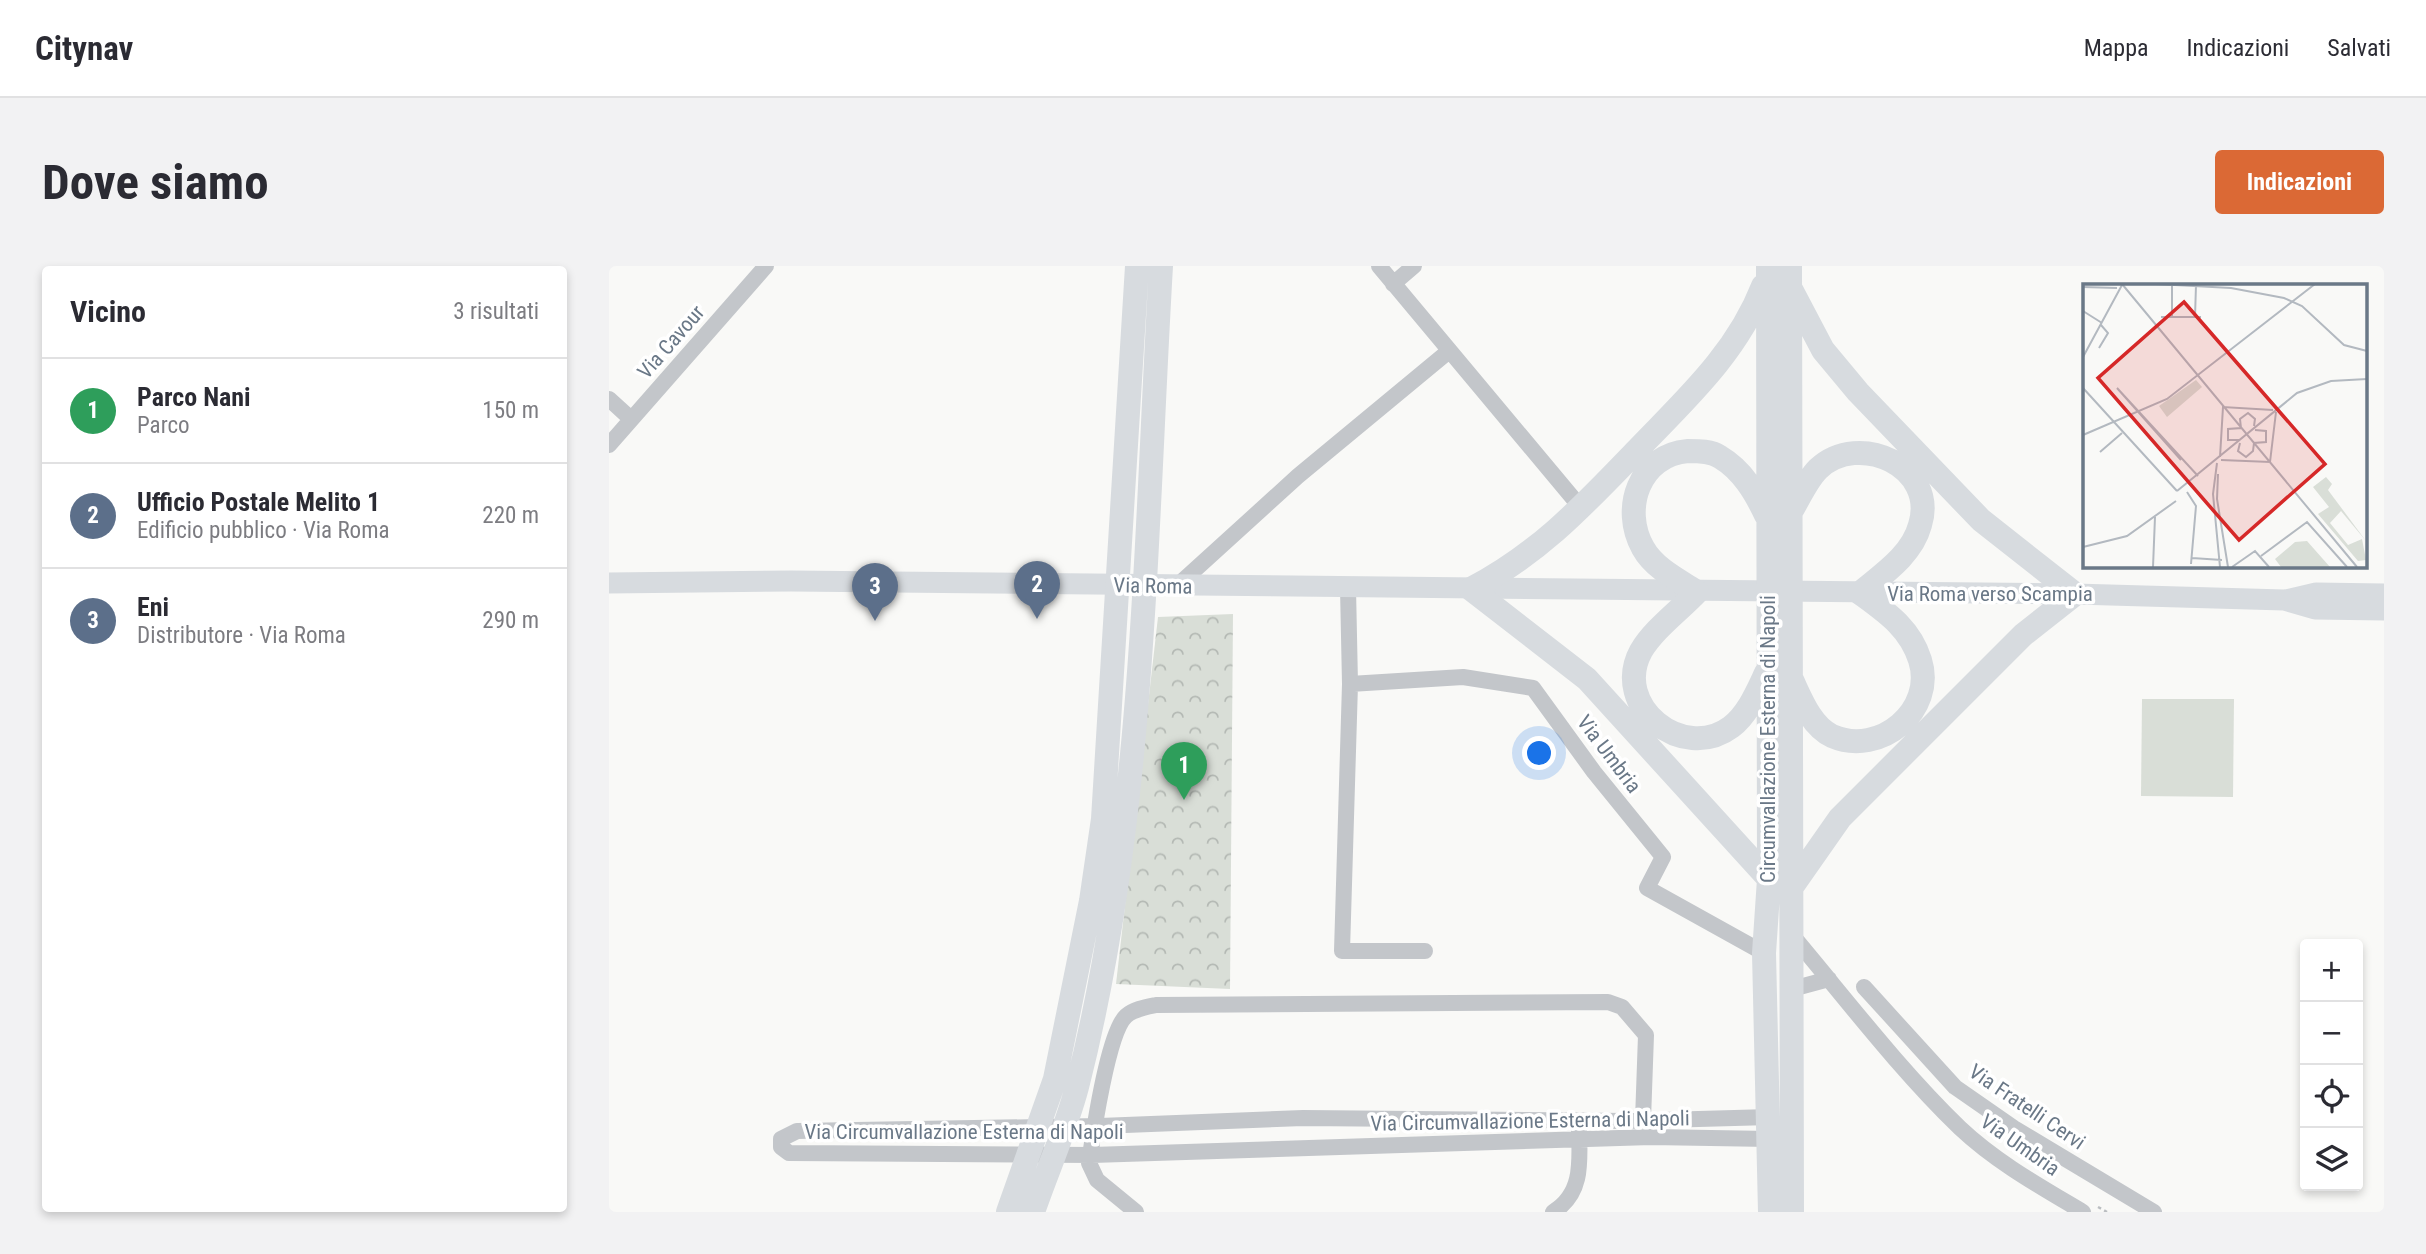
<!DOCTYPE html>
<html lang="it">
<head>
<meta charset="utf-8">
<style>
	:root { --surface:#fff; --page:#f2f2f3; --text:#2b2b33; --muted:#7c7c81; --line:#e1e1e2; --accent:#db6935 }
	body { margin:0; font-family:"Roboto Condensed",sans-serif; background:var(--page); color:var(--text) }
	.controls { position:absolute; right:21px; bottom:21px; display:grid; overflow:hidden; border-radius:7px; box-shadow:0 4px 10px #0003 }
	.controls button { width:63px; height:63px; display:grid; place-items:center; padding:0; border:0; border-bottom:2px solid var(--line); background:var(--surface); color:var(--text); font:35px sans-serif }
	.you { position:absolute; left:931px; top:488px; width:24px; height:24px; margin:-18px; border:5px solid #fff; border-radius:50%; background:#1a73e8; box-shadow:0 0 0 10px #1a73e833 }
	.badge { display:grid; place-items:center; width:46px; height:46px; border-radius:50%; background:var(--accent); color:#fff; font-size:23px; font-weight:700 }
	.pin { position:absolute; translate:-50% -58px; filter:drop-shadow(0 2px 4px #0008) }
	.pin::after { content:''; position:absolute; top:37px; width:24px; height:21px; background:inherit; clip-path:polygon(0 0,100% 0,50% 100%) }
	.list { margin:0; padding:0; list-style:none }
	h2 { display:flex; justify-content:space-between; align-items:center; height:91px; margin:0; padding:0 28px; font-size:30px }
	h2 small { font-size:23px; font-weight:400; color:var(--muted) }
	.list li { display:grid; grid-template-columns:46px 1fr auto; gap:21px; align-items:center; box-sizing:border-box; height:105px; padding:0 28px; border-top:2px solid var(--line) }
	.list b { display:block; font-size:26px; white-space:nowrap }
	.list p { margin:0; font-size:23px; white-space:nowrap; color:var(--muted) }
	.list em { font-size:23px; font-style:normal; color:var(--muted) }
	.icon { flex:none; width:38px; height:38px; fill:none; stroke:currentColor; stroke-width:2; stroke-linecap:round; stroke-linejoin:round }
	.map { position:relative; flex:none; width:1775px; height:946px; overflow:hidden; border-radius:7px }
	header { display:flex; align-items:center; gap:42px; box-sizing:border-box; height:98px; padding:0 35px; background:var(--surface); border-bottom:2px solid var(--line) }
	header strong { font-size:33px }
	nav { display:flex; gap:38px; margin-inline-start:auto; font-size:24px }
	.intro { display:flex; align-items:center; justify-content:space-between; box-sizing:border-box; height:168px; padding:0 42px }
	h1 { margin:0; font-size:49px }
	.button { padding:18px 32px; border-radius:7px; background:var(--accent); color:#fff; font-size:24px; font-weight:700 }
	main { display:flex; gap:42px; padding:0 42px }
	aside { flex:1; background:var(--surface); border-radius:7px; box-shadow:0 4px 10px #0003 }
	.map>svg:first-child { display:block }
</style>
</head>
<body>
<header>
<strong>Citynav</strong>
<nav><a>Mappa</a><a>Indicazioni</a><a>Salvati</a></nav>
</header>
<div class="intro"><h1>Dove siamo</h1><a class="button">Indicazioni</a></div>
<main>
<aside>
<h2>Vicino<small>3 risultati</small></h2>
<ul class="list">
<li><span class="badge" style="background:#2e9e5b">1</span><div><b>Parco Nani</b><p>Parco</p></div><em>150 m</em></li>
<li><span class="badge" style="background:#5c6f8a">2</span><div><b>Ufficio Postale Melito 1</b><p>Edificio pubblico · Via Roma</p></div><em>220 m</em></li>
<li><span class="badge" style="background:#5c6f8a">3</span><div><b>Eni</b><p>Distributore · Via Roma</p></div><em>290 m</em></li>
</ul>
</aside>
<div class="map">
<svg width="1775" height="946" viewBox="0 0 1775 946">
	<defs>
		<pattern id="park-crowns" width="20" height="18" patternUnits="userSpaceOnUse" patternTransform="scale(1.75)"><rect width="20" height="18" fill="#d9ded7"/><path d="M2 6a3 3 0 1 1 6 0M12 15a3 3 0 1 1 6 0" fill="none" stroke="#b4b9b4"/></pattern>
	</defs>
	<rect width="100%" height="100%" fill="#f9f9f7"/>
	<path fill="#d9ded7" d="M 1533,433 L 1625,433 L 1624,531 L 1532,530 Z"/>
	<path fill="url(#park-crowns)" d="M 624,348 L 621,723 L 507,718 L 549,351 Z"/>
	<g fill="none" stroke-linecap="round" stroke-linejoin="round">
		<path stroke="#bbbec1" stroke-width="2.5" stroke-dasharray="3.5 3.5" stroke-linecap="butt" d="M 1489,941 L 1498,946"/>
		<path stroke="#c3c6ca" stroke-width="16" d="M 770,0 L 973,243
			M 784,18 L 805,0
			M 0,133 L 22,153
			M 0,179 L 157,0
			M 568,320 L 689,210 L 840,85
			M 739,322 L 741,418 L 733,685 L 816,685
			M 741,418 L 854,411 L 924,422 L 985,506 L 1054,591 L 1038,622 L 1155,687
			M 1183,669 C 1237,733 1290,803 1351,862 C 1387,896 1432,921 1474,946
			M 1255,721 L 1346,821 L 1405,862 L 1545,946
			M 1183,723 L 1220,713
			M 1161,851 L 1018,855 L 694,852 L 491,860 L 188,865 L 172,873 L 172,881 L 180,887 L 483,889 L 1042,871 L 1161,873
			M 527,946 L 488,914 L 480,897 C 484,869 499,766 517,750 C 525,743 537,741 547,739 L 999,736 L 1013,741 L 1037,769 L 1034,854
			M 944,946 C 974,928 971,896 970,864"/>
		<path stroke="#d7dbdf" stroke-width="21" d="M 0,317 L 182,315 L 1466,328 L 1675,334 L 1706,343 L 1775,344
			M 1677,334 L 1707,327 L 1775,328"/>
		<path stroke="#d7dbdf" stroke-width="24" d="M 1159,0 L 1160,613 L 1155,687 L 1161,946
			M 1181,0 L 1183,946
			M 1154,20 C 1128,87 1077,133 1028,184 C 975,239 931,287 862,323 L 978,413 L 1160,613
			M 1157,249 C 1146,226 1133,204 1111,191 C 1102,185 1090,185 1079,185 C 1030,189 1012,243 1034,282 C 1045,302 1069,314 1088,326 C 1070,345 1045,363 1032,385 C 1002,440 1074,497 1122,461 C 1139,448 1148,426 1157,407
			M 1180,249 C 1189,235 1197,215 1209,203 C 1250,164 1329,201 1311,259 C 1303,289 1274,308 1251,327 C 1277,346 1301,362 1311,394 C 1327,444 1271,491 1223,470 C 1202,460 1192,433 1183,414
			M 1182,622 L 1231,552 L 1414,369 L 1466,328 L 1372,254 L 1249,126 L 1214,84 L 1183,25
			M 399,946 L 446,813 L 482,635 L 494,553 L 528,0
			M 424,946 C 438,905 457,863 468,821 C 536,554 536,273 552,0"/>
	</g>
	<g text-anchor="middle" dominant-baseline="central" stroke-width="7" stroke-linejoin="round" paint-order="stroke">
		<g font-size="21" fill="#6a7887" stroke="#fff">
			<text transform="translate(62 76) rotate(-49)">Via Cavour</text>
			<text transform="translate(544 320) rotate(1)">Via Roma</text>
			<text x="1381" y="328">Via Roma verso Scampia</text>
			<text transform="translate(1159 473) rotate(-90)">Circumvallazione Esterna di Napoli</text>
			<text transform="translate(1000 488) rotate(53)">Via Umbria</text>
			<text transform="translate(1418 841) rotate(34)">Via Fratelli Cervi</text>
			<text transform="translate(921 855) rotate(-1)">Via Circumvallazione Esterna di Napoli</text>
			<text x="355" y="866">Via Circumvallazione Esterna di Napoli</text>
			<text transform="translate(1411 879) rotate(35)">Via Umbria</text>
		</g>
	</g>
	<g transform="translate(1474 18)">
		<rect width="284" height="284" fill="#f9f9f7"/>
		<path d="M 243,193 L 249,200 L 245,206 L 283,257 L 258,227 L 247,239 L 265,261 L 279,255 L 283,276 L 275,277 L 235,230 L 246,223 L 230,203 Z" fill="#d9ded7"/>
		<path d="M 113,96 L 119,103 L 84,133 L 76,122 ZM 224,257 L 247,283 L 198,283 L 192,275 L 212,258 Z" fill="#d9ded7"/>
		<path fill="none" stroke="#b3b9c0" stroke-width="2" d="M 39,0 L 274,283M 73,0 L 148,4 L 201,14 L 219,22 L 261,61 L 284,67M 0,3 L 34,4M 0,27 L 19,39M 78,33 L 118,33M 89,33 L 89,1M 112,33 L 113,1M 16,64 L 25,49 L 18,41M 0,73 L 39,1M 0,104 L 94,207M 34,104 L 115,192M 34,104 L 98,176M 0,151 L 84,115 L 232,0M 156,156 L 145,156 L 145,145 L 158,144 L 157,135 L 165,129 L 172,135 L 171,142M 157,159 L 155,167 L 163,173 L 170,167 L 171,159 L 183,158 L 183,147 L 172,146M 17,168 L 39,149M 137,173 L 140,123 L 190,126M 138,176 L 187,178 L 193,128M 134,179 L 130,210 L 137,283M 135,190 L 134,215 L 145,283M 94,207 L 214,109 L 248,97 L 284,95M 104,208 L 113,222 L 108,280M 0,263 L 44,252 L 93,217M 178,272 L 224,238 L 264,283M 109,274 L 139,276M 70,283 L 72,233M 149,283 L 172,267 L 186,283"/>
		<path fill="#d62828" fill-opacity="0.15" stroke="#d62828" stroke-width="3.5" d="M 101,18 L 242,180 L 156,256 L 15,94 Z"/>
		<rect width="284" height="284" fill="none" stroke="#6a7887" stroke-width="3.5"/>
	</g>
</svg>
<div class="controls">
<button>+</button>
<button>−</button>
<button><svg class="icon" aria-label="locate" viewBox="0 0 24 24"><circle cx="12" cy="12" r="6"/><path d="M12 2v4M12 18v4M2 12h4M18 12h4"/></svg></button>
<button><svg class="icon" aria-label="layers" viewBox="0 0 24 24"><path d="M12 4l9 5-9 5-9-5zM3 14l9 5 9-5"/></svg></button>
</div>
<div class="you"></div>
<div class="pin badge" style="left:575px;top:534px;background:#2e9e5b">1</div>
<div class="pin badge" style="left:428px;top:353px;background:#5c6f8a">2</div>
<div class="pin badge" style="left:266px;top:355px;background:#5c6f8a">3</div>
</div>
</main>
</body>
</html>
